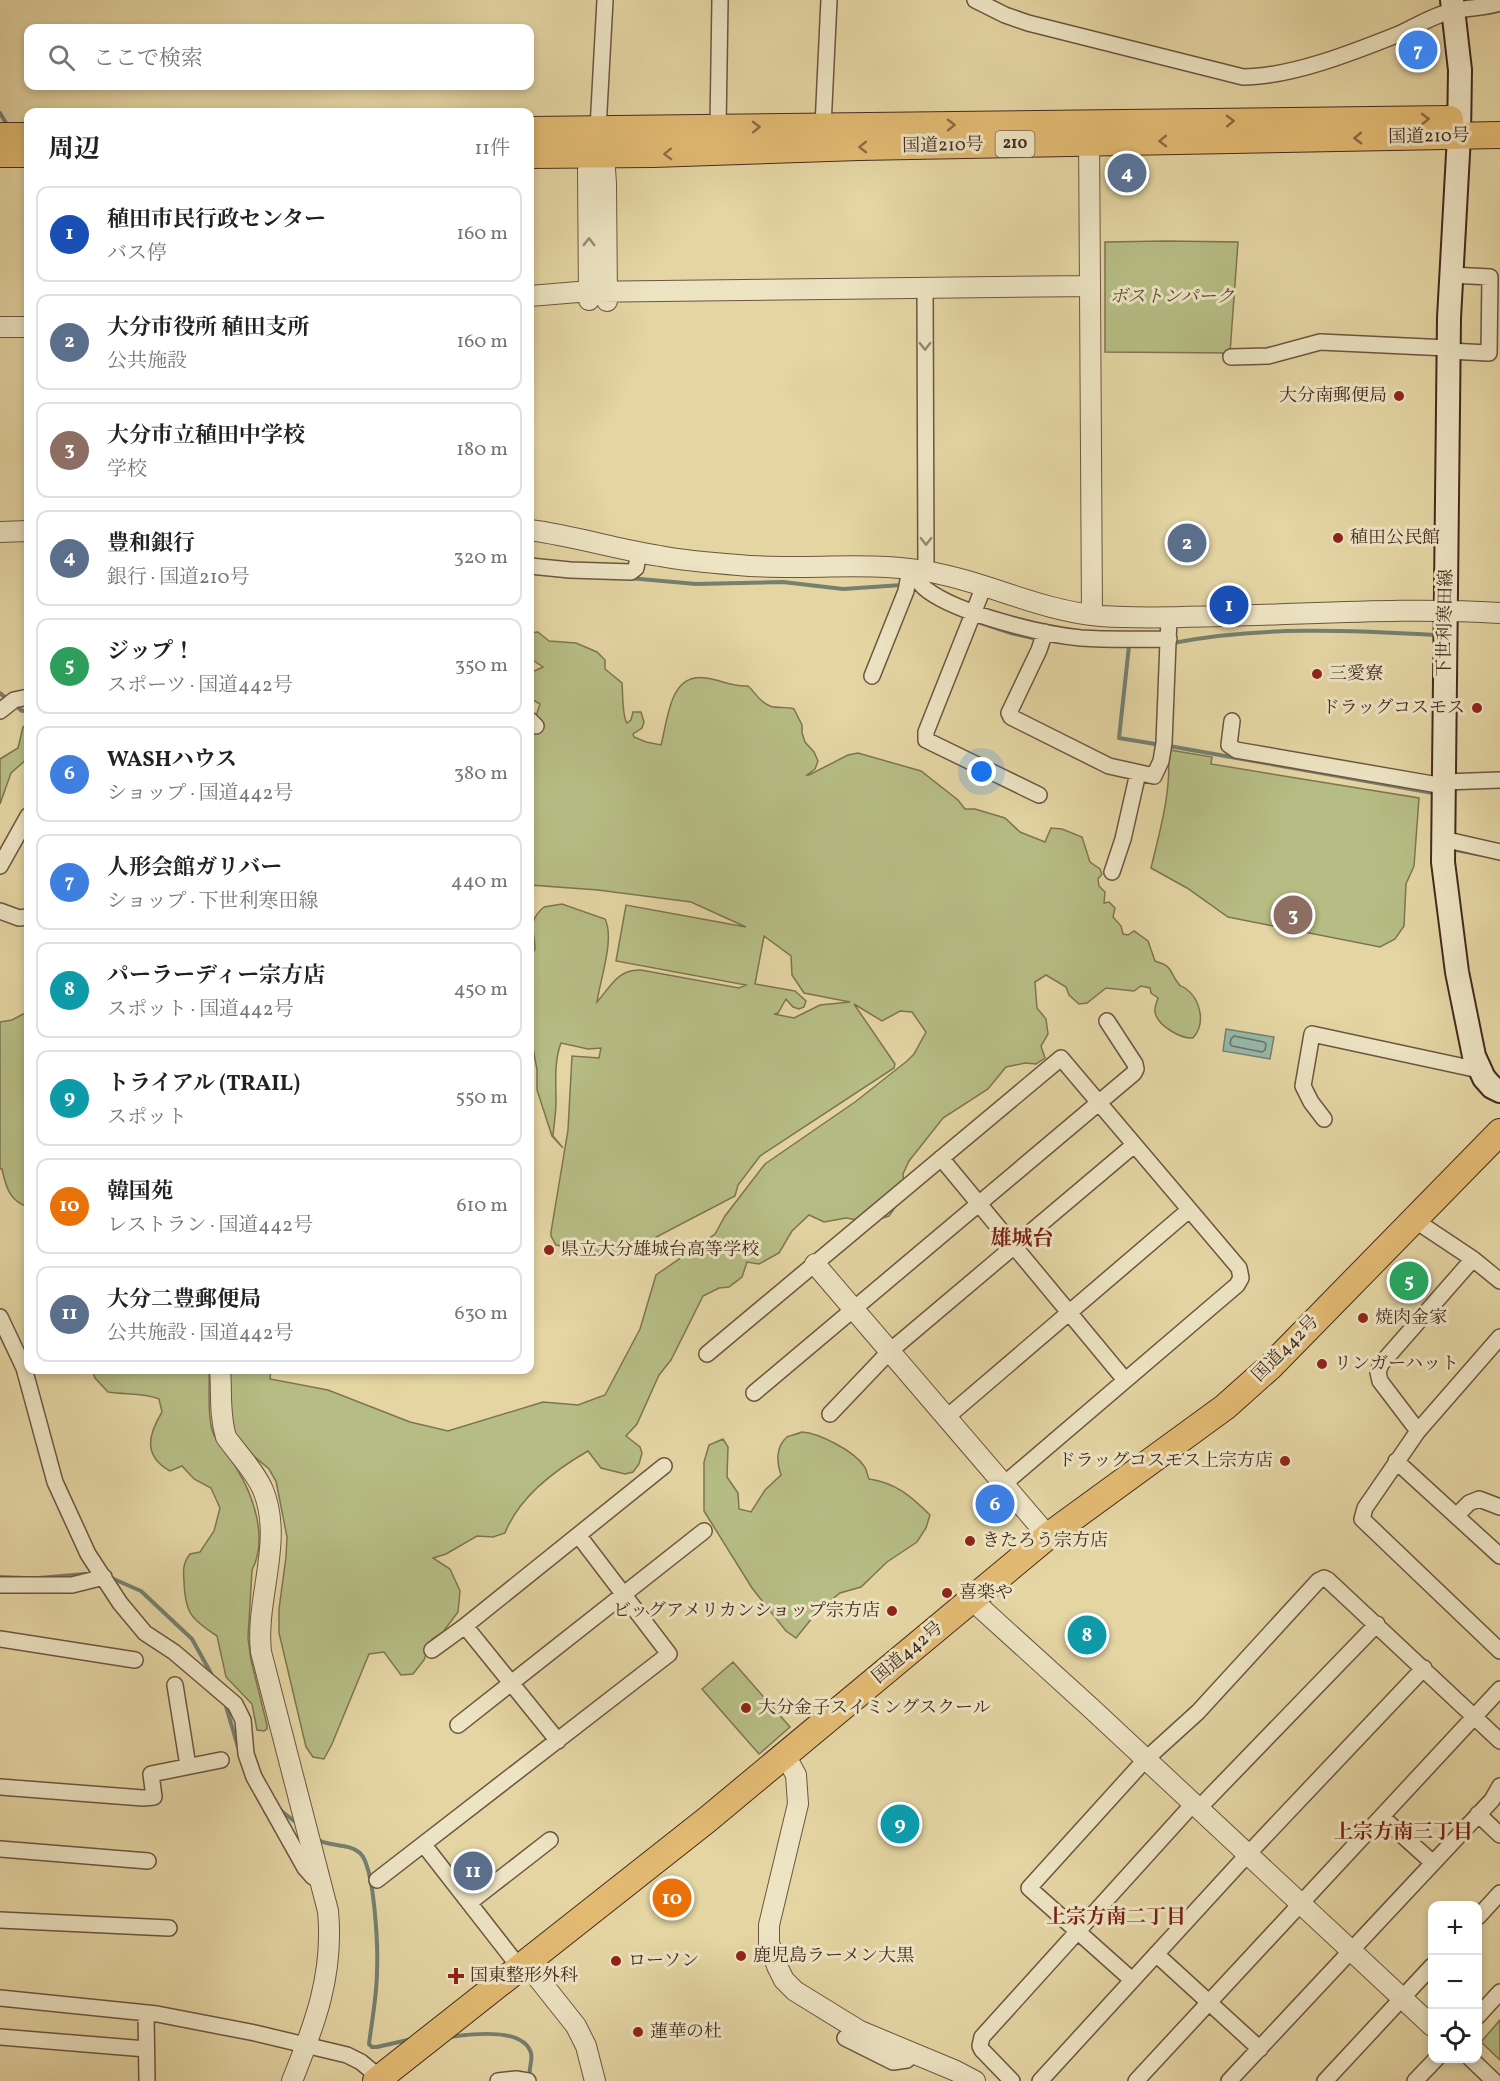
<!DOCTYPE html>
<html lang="ja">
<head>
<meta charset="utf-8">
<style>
	:root { --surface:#fff; --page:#f2f2f2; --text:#222; --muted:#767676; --line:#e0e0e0; --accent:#0f766e }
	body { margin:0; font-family:Vollkorn,"Noto Serif JP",serif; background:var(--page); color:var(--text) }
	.controls { position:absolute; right:18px; bottom:18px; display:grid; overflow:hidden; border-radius:12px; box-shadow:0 3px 9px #0003 }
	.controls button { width:54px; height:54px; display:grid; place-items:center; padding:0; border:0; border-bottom:2px solid var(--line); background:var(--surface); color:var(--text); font:30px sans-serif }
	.you { position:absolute; left:982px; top:772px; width:21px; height:21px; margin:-15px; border:4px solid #fff; border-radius:50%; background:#1a73e8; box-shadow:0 0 0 9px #1a73e833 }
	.badge { display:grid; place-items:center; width:39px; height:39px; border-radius:50%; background:var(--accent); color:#fff; font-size:20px; font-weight:700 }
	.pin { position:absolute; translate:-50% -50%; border:3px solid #fff; box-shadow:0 2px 6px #0006 }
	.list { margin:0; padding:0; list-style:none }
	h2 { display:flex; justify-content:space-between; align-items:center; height:78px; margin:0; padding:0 24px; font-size:26px }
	h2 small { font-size:20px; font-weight:400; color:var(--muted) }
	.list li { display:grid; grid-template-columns:39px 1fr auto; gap:18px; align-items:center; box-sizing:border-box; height:96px; margin:0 12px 12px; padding:0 12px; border:2px solid var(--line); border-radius:12px }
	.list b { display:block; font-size:22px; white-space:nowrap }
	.list p { margin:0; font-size:20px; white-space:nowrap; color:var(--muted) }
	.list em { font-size:20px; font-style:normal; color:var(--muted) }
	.icon { flex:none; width:33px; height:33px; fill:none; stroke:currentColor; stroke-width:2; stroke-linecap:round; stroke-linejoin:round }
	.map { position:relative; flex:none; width:1500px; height:2081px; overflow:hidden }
	.search { position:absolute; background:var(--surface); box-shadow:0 3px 9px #0003; left:24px; top:24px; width:510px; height:66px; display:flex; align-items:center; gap:15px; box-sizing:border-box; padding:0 21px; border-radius:12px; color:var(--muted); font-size:22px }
	.panel { position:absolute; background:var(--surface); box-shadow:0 3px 9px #0003; left:24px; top:108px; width:510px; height:1266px; border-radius:12px }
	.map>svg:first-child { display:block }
</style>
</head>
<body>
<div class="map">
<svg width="1500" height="2081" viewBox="0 0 1500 2081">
	<rect width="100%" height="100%" fill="#e4d5a3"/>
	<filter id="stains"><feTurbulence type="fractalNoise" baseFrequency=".00333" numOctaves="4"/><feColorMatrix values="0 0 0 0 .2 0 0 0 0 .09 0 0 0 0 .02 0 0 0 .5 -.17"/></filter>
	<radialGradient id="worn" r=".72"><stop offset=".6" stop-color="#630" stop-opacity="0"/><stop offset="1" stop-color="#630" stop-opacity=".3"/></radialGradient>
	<path fill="#b6bd84" stroke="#7e7452" stroke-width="1.5" fill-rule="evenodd" d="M 1166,241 L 1238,242 L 1230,353 L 1105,352 L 1105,242 Z
		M 538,632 L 549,641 L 576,643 L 597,652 L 605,660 L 605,669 L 622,683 C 623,694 622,716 627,723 L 631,720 L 633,712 L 641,712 L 644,722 L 642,728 L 633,734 L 634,737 L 646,742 L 661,745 C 668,720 669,672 706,678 C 722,680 731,687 748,686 C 756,693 759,702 770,706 C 777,709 786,706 794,709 L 802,725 L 802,733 L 805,742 L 814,752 L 818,761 L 815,769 L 807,775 L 809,775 L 848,755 L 858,753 L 921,771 L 958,800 L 965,809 L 975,809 L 1005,818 L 1020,832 L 1045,842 L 1051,828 L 1062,829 L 1082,837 L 1090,862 L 1100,869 L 1102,874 L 1098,879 L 1099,886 L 1105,892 L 1104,903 L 1109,902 L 1115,908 L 1113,917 L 1121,926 L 1123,934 L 1128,935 L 1134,931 L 1148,941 L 1155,961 C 1174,967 1168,970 1178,983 C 1181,988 1181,985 1185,988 C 1201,999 1206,1024 1193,1038 C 1180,1039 1157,1025 1155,1012 C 1154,1007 1157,1002 1158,998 L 1151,993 L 1150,988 L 1141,986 L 1134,991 L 1106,988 L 1087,1003 L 1079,1004 L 1069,995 L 1066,987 L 1046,975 L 1035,982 L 1037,1008 L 1046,1019 L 1048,1034 L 1041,1046 L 1045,1058 L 1036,1064 L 1025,1063 L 1006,1067 L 988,1089 L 943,1118 L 909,1161 L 903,1174 L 905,1193 L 889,1216 L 870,1222 L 846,1218 L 824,1222 L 809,1215 L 792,1231 L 779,1253 L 759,1264 L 747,1262 L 742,1277 L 729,1287 L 719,1288 L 703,1296 L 671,1360 L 659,1375 L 637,1424 L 626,1436 L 640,1447 L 642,1453 L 639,1464 L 633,1472 L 625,1474 L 601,1468 L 588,1451 C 555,1470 519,1497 505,1533 L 493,1537 L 477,1536 L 446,1554 L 433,1558 L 450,1569 L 460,1591 L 458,1612 L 443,1632 L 432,1639 L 424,1660 L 413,1674 L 401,1675 L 384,1652 L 369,1654 L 332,1744 L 324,1759 L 313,1757 L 306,1747 L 279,1633 L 279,1609 L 286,1557 L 287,1537 L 276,1481 L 269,1469 L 243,1447 L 227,1430 L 227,1370 L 271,1370 L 270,1379 L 328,1390 L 410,1422 L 448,1431 L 543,1402 L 578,1405 L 605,1395 L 640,1329 L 656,1275 L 715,1234 L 725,1216 L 765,1164 L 855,1102 L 907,1061 L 914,1054 L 926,1032 L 912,1012 L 900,1011 L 882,1021 L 854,1004 L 895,1064 L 894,1068 L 760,1156 L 738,1185 L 735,1196 L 620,1256 L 556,1245 L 551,1236 L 551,1232 L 568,1130 L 572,1056 L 599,1058 L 601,1048 L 588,1049 L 561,1043 C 554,1061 556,1082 556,1101 C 556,1113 554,1124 553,1136 L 563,1148 L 552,1136 L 537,1090 L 537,1070 L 530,1031 L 530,959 L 535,949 C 535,931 526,922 544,907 L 562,904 L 605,919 C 615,939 600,980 597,1002 C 611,986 618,969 641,970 L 739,988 L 746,985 L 616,961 L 626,905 L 746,927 L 691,902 L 598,890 L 530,885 L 530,731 L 539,730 L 535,719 L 540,704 L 530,698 L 530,673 L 543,667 L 530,658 L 530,633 ZM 764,936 L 791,956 L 792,975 L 804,993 L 850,1002 L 820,1005 L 794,1018 L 774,1014 L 778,1013 L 786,999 L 793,1007 L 799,1009 L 804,1007 L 806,1001 L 795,991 L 755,984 Z
		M 28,724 L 28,758 L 11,773 L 0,804 L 0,759 L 18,748 L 23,727 Z
		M 1170,750 L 1212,757 L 1211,764 L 1419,798 L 1414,866 L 1406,884 L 1404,926 L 1395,939 L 1380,947 L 1228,917 L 1187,888 L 1151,868 C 1160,830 1172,790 1168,751 Z
		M 23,1014 L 28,1015 L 28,1207 C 10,1201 6,1188 2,1169 L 0,1169 L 0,1022 L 12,1020 Z
		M 92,1370 L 209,1370 C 210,1389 207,1411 212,1430 C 217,1445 229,1456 237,1469 C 254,1497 268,1539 252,1570 L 248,1638 L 251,1660 L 267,1725 L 267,1729 L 264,1731 L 257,1730 L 252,1704 L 226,1677 L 217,1636 C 191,1619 185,1613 184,1581 C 183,1570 183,1563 190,1554 L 200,1552 L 214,1531 L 220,1508 L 211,1488 L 194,1479 L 182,1466 L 170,1471 C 143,1456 148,1435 162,1412 L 159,1399 C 143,1392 125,1395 108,1392 L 95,1378 Z
		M 802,1432 C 819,1433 854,1451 864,1466 C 867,1469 867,1475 869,1479 C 896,1483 911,1496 930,1515 L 926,1528 L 917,1542 L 887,1562 L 861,1587 L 840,1593 L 817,1612 L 796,1638 L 786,1631 L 752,1588 L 704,1511 L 704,1462 L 709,1445 L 723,1439 L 728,1447 L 727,1477 L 738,1493 L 739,1509 L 751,1512 L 765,1490 L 781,1475 C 777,1464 775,1447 787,1437 C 791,1435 798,1434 802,1432 Z
		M 733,1662 L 790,1727 L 759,1754 L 702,1689 Z
		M 1500,2020 L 1500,2060 L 1481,2042 Z"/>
	<path fill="#95b8a8" stroke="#757f72" stroke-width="1.5" d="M 1226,1029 L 1274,1037 L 1270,1059 L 1223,1051 Z"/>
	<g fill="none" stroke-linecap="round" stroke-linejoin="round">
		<path stroke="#6d7164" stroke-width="1.5" d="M 1234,1036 L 1264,1042 L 1266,1044 L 1265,1050 L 1262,1052 L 1232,1046 L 1230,1044 L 1231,1039 Z"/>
		<path stroke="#757f72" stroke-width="4" d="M 0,113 L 6,123
			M 629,578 L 696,584 L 783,582 L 843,589 L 902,585
			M 975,621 L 1011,633 L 1037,639
			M 1045,640 L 1061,642
			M 1173,643 C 1258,626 1350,630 1436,635
			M 1129,646 L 1119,738 L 1161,745
			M 0,693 L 8,700
			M 14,704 L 22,711 L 28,710
			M 1169,746 L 1433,793 L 1433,796
			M 1451,849 L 1482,855
			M 0,1577 L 25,1578
			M 109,1577 L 141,1591 L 192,1639 L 213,1677
			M 38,1578 L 85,1574
			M 225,1703 L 238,1747
			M 279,1809 L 299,1825
			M 316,1839 C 329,1847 349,1843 360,1853 C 375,1867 378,1949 377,1971 C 377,1995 372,2020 369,2044 L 372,2047 L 377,2047 L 412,2039
			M 450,2037 C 470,2034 523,2027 531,2053 C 533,2061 528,2069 530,2077"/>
		<g stroke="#6d5541" stroke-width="18">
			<path id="minor" d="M 975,0 L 1005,15 L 1028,23 L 1243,77 C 1291,77 1354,52 1399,34 C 1414,27 1429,18 1445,13 C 1463,7 1482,9 1500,3
				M 823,126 L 829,0
				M 718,127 L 720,0
				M 598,129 L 605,0
				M 925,288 L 926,571
				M 1448,351 L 1489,353 L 1490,277 L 1451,275
				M 1231,357 L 1268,356 L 1320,342 L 1448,348
				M 530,566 L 570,570 L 631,572 L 636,568 L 639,552
				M 910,569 C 915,577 920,585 927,590 C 959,614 1041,634 1081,638 C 1110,640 1139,639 1169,639
				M 984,586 L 926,732 L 926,740 L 1039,795
				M 1045,632 L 1039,650 L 1009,713 L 1011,717 L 1109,766 L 1154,776 L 1161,761 L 1164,743 L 1169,617
				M 872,676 L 906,591 L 910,569
				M 0,711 L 14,700 L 28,697
				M 530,720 L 536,726
				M 1232,721 L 1229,745 L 1236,750 L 1444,786
				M 1444,782 L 1500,780
				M 1443,839 L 1500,852
				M 0,866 L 28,816
				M 1112,872 L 1123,839 L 1138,773
				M 0,911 L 19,918 L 28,917
				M 1324,1119 L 1311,1102 L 1303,1086 L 1312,1034 L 1479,1070
				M 941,1158 L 1125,1380
				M 1413,1219 L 1473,1259 L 1500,1281
				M 0,1317 L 24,1368 L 55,1482 L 88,1554 L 120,1603 L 145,1633 L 174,1652 L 235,1704 L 243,1720 L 246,1754 L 254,1777 L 305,1868 L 313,1877 L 320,1876
				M 1500,1337 L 1418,1431 L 1365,1508 L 1362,1519 L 1500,1651
				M 707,1354 L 1061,1058 L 1239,1268 L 1241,1278 L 1237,1285 L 1004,1484
				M 754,1393 L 1134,1073 L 1136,1069 L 1135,1064 L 1107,1021
				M 830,1414 L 890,1351 L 1134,1145
				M 947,1417 L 1189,1210
				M 1418,1431 L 1380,1381 L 1378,1372 L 1381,1364 L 1473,1259
				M 1396,1461 L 1500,1556
				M 1456,1516 L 1469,1503 L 1479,1499 L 1500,1507
				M 0,1585 L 72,1585 L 104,1577
				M 465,1626 L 558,1741
				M 0,1639 L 135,1660
				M 432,1650 L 465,1626 L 664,1466
				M 175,1685 L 188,1766
				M 458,1725 L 704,1531
				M 0,1787 L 143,1798 L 154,1797 L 151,1774 L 221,1760
				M 1198,1809 L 1377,1624
				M 1478,1814 L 1500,1835
				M 1382,1817 L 1433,1863
				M 424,1845 L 520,1968
				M 0,1849 L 148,1861
				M 377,1880 L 669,1654 L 579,1536
				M 469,1903 L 550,1840
				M 1478,1917 L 1500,1893
				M 0,1920 L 169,1928
				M 1156,1954 L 1260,2049
				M 1132,1980 L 1029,1888 L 1145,1760 L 1198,1712 L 1318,1581 L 1324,1578 L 1328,1580 L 1500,1741
				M 0,1998 L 157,2014 L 255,2033 L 347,2055 L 361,2062 L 380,2078
				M 146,2013 L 147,2081
				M 1478,2016 L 1500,1992
				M 0,2037 L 146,2049
				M 845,2038 L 893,2062 L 907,2060 L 913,2054
				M 1470,2058 L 1494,2081
				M 498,2081 L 516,2079 L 528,2081
				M 1012,2081 L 982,2050 L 980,2046 L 982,2037 L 1193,1804
				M 1040,2081 L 1248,1854 L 1424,1668
				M 1136,2081 L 1500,1689
				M 1229,2081 L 1492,1800 L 1500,1786
				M 1325,2081 L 1432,1966
				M 1415,2081 L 1437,2058"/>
		</g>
		<g stroke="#6d5541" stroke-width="22">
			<path id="tertiary" d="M 1089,128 L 1092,615
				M 601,140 L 604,154 L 606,184 L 607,301
				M 530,296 L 578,292 L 1090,286
				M 589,300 L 588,170 L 594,143
				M 0,327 L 28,327
				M 530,530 C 574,536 616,549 660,556 C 686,561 712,563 738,565 C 800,571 863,561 925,571 C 985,581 1040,611 1101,616 C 1142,619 1183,617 1224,616 C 1316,614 1409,607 1500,613
				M 0,532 L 28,531
				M 815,1264 L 1048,1536
				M 220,1370 C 222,1392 219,1414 226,1437 C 238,1454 255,1471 263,1490 C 284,1541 255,1599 261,1652 L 328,1911 C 334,1974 315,2024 292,2081
				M 972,1600 L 1092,1709 L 1432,2026
				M 785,1755 L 796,1775 L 798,1804 L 769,1925 L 769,1943 L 777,1966 L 784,1980 L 795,1991 L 860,2031 L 956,2071 L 975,2081
				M 526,1963 L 576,2026 L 586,2046 L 595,2081"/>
		</g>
		<g stroke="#452a20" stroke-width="26">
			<path id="secondary" d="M 1452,0 L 1460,70 L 1459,136 L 1449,318 L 1443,862 L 1457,972 L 1474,1056 L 1484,1078 L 1492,1087 L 1500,1091"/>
		</g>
		<g stroke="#452a20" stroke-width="28">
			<path id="trunk" d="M 530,130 L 1450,119
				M 0,136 L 28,136
				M 0,154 L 28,154
				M 530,155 L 653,154 L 859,147 L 1500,135
				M 376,2081 L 708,1819 L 1048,1536 L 1225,1407 L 1271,1366 L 1500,1132"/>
		</g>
		<use href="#minor" stroke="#ede4c3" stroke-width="15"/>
		<use href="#tertiary" stroke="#ede4c3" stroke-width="20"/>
		<use href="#secondary" stroke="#ede4c3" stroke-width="22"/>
		<use href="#trunk" stroke="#e2ba72" stroke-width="26"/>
	</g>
	<defs><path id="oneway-chevron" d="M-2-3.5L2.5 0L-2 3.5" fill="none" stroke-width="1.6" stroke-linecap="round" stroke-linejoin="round" transform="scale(1.5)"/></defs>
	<g stroke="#8c6b45">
		<use href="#oneway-chevron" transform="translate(1425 119) rotate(-1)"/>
		<use href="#oneway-chevron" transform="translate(1230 121) rotate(-1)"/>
		<use href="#oneway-chevron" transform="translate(951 125) rotate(-1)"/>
		<use href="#oneway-chevron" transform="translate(756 127) rotate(-1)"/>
		<use href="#oneway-chevron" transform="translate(1358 138) rotate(179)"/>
		<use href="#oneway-chevron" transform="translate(1163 141) rotate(179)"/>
		<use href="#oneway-chevron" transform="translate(863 147) rotate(179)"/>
		<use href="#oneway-chevron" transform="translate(668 154) rotate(178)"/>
	</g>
	<g stroke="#998772">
		<use href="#oneway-chevron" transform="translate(589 242) rotate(-90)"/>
		<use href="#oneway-chevron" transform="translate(925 346) rotate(90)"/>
		<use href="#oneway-chevron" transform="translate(926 541) rotate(90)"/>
	</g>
	<g fill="#8f2418" stroke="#ede4c3" stroke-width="2">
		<circle cx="1399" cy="396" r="6"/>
		<circle cx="1338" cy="538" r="6"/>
		<circle cx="1317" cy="674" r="6"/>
		<circle cx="1477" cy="708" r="6"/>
		<circle cx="549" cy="1250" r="6"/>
		<circle cx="1363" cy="1318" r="6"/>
		<circle cx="1322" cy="1364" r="6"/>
		<circle cx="1285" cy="1461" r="6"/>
		<circle cx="970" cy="1541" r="6"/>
		<circle cx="947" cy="1593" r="6"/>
		<circle cx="892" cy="1611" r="6"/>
		<circle cx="746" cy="1708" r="6"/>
		<circle cx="741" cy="1956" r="6"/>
		<circle cx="616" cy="1961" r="6"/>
		<path d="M453 1967h6v6h6v6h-6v6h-6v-6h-6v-6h6z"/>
		<circle cx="638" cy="2032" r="6"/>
	</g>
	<g text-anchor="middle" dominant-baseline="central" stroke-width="6" stroke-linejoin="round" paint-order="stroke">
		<rect fill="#ede4c3" stroke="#776251" stroke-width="1.5" x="995.5" y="131" width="39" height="26" rx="4.5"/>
		<g font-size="16" font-weight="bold" fill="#452a20">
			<text x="1015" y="144">210</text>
		</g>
		<g font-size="18" fill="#452a20" stroke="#ede4c3">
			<text transform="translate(1429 137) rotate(-1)">国道210号</text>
			<text transform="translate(943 146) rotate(-1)">国道210号</text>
			<text transform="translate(1446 623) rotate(-89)">下世利寒田線</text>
			<text transform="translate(1286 1349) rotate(-45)">国道442号</text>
			<text transform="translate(908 1653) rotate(-40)">国道442号</text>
		</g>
		<g font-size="18" font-style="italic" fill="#5c4734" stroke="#ede4c3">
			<text x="1172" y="297">ボストンパーク</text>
		</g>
		<g font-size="18" fill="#452a20" stroke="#ede4c3" text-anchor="start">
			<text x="1387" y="396" text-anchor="end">大分南郵便局</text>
			<text x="1350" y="538">稙田公民館</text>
			<text x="1329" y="674">三愛寮</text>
			<text x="1465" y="708" text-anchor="end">ドラッグコスモス</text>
			<text x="561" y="1250">県立大分雄城台高等学校</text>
			<text x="1375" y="1318">焼肉金家</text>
			<text x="1334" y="1364">リンガーハット</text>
			<text x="1273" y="1461" text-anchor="end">ドラッグコスモス上宗方店</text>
			<text x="982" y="1541">きたろう宗方店</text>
			<text x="959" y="1593">喜楽や</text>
			<text x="880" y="1611" text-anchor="end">ビッグアメリカンショップ宗方店</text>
			<text x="758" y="1708">大分金子スイミングスクール</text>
			<text x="753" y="1956">鹿児島ラーメン大黒</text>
			<text x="628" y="1961">ローソン</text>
			<text x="470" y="1976">国東整形外科</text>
			<text x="650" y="2032">蓮華の杜</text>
		</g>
		<g font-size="20" font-weight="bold" fill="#7a1f14" stroke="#ede4c3">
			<text x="1403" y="1833">上宗方南三丁目</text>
			<text x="1116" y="1918">上宗方南二丁目</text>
		</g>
		<g font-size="21" font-weight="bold" fill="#7a1f14" stroke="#ede4c3">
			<text x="1022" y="1239">雄城台</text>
		</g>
	</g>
	<rect width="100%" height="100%" filter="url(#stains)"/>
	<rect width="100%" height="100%" fill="url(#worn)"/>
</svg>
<div class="controls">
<button>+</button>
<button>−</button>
<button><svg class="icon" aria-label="locate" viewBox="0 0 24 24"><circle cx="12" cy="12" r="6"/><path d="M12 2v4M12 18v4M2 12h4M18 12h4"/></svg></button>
</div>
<div class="you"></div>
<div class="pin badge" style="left:1229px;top:605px;background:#1a4fb4">1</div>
<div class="pin badge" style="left:1187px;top:543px;background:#5c6f8a">2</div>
<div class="pin badge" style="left:1293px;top:915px;background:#8d6e63">3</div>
<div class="pin badge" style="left:1127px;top:173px;background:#5c6f8a">4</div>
<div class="pin badge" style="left:1409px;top:1281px;background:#2e9e5b">5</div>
<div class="pin badge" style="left:995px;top:1504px;background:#3f7fe0">6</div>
<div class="pin badge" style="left:1418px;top:50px;background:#3f7fe0">7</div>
<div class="pin badge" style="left:1087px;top:1635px;background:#0f9aa8">8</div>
<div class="pin badge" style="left:900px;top:1824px;background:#0f9aa8">9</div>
<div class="pin badge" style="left:672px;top:1898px;background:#e8710a">10</div>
<div class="pin badge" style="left:473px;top:1871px;background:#5c6f8a">11</div>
<div class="search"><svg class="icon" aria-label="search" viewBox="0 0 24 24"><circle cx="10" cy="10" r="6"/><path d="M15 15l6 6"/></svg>ここで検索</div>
<section class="panel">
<h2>周辺<small>11件</small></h2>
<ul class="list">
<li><span class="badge" style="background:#1a4fb4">1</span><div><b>稙田市民行政センター</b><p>バス停</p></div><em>160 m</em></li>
<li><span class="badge" style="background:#5c6f8a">2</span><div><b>大分市役所 稙田支所</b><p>公共施設</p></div><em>160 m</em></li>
<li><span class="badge" style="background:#8d6e63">3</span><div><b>大分市立稙田中学校</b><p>学校</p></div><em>180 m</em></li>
<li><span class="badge" style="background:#5c6f8a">4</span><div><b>豊和銀行</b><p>銀行 · 国道210号</p></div><em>320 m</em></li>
<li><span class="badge" style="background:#2e9e5b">5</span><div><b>ジップ！</b><p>スポーツ · 国道442号</p></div><em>350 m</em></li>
<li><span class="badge" style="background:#3f7fe0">6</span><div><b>WASHハウス</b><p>ショップ · 国道442号</p></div><em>380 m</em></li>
<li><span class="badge" style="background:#3f7fe0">7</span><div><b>人形会館ガリバー</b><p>ショップ · 下世利寒田線</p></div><em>440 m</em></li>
<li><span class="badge" style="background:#0f9aa8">8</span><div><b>パーラーディー宗方店</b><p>スポット · 国道442号</p></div><em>450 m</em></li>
<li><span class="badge" style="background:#0f9aa8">9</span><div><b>トライアル (TRAIL)</b><p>スポット</p></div><em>550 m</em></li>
<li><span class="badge" style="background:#e8710a">10</span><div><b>韓国苑</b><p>レストラン · 国道442号</p></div><em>610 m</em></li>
<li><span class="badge" style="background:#5c6f8a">11</span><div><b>大分二豊郵便局</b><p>公共施設 · 国道442号</p></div><em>630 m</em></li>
</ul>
</section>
</div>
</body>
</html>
